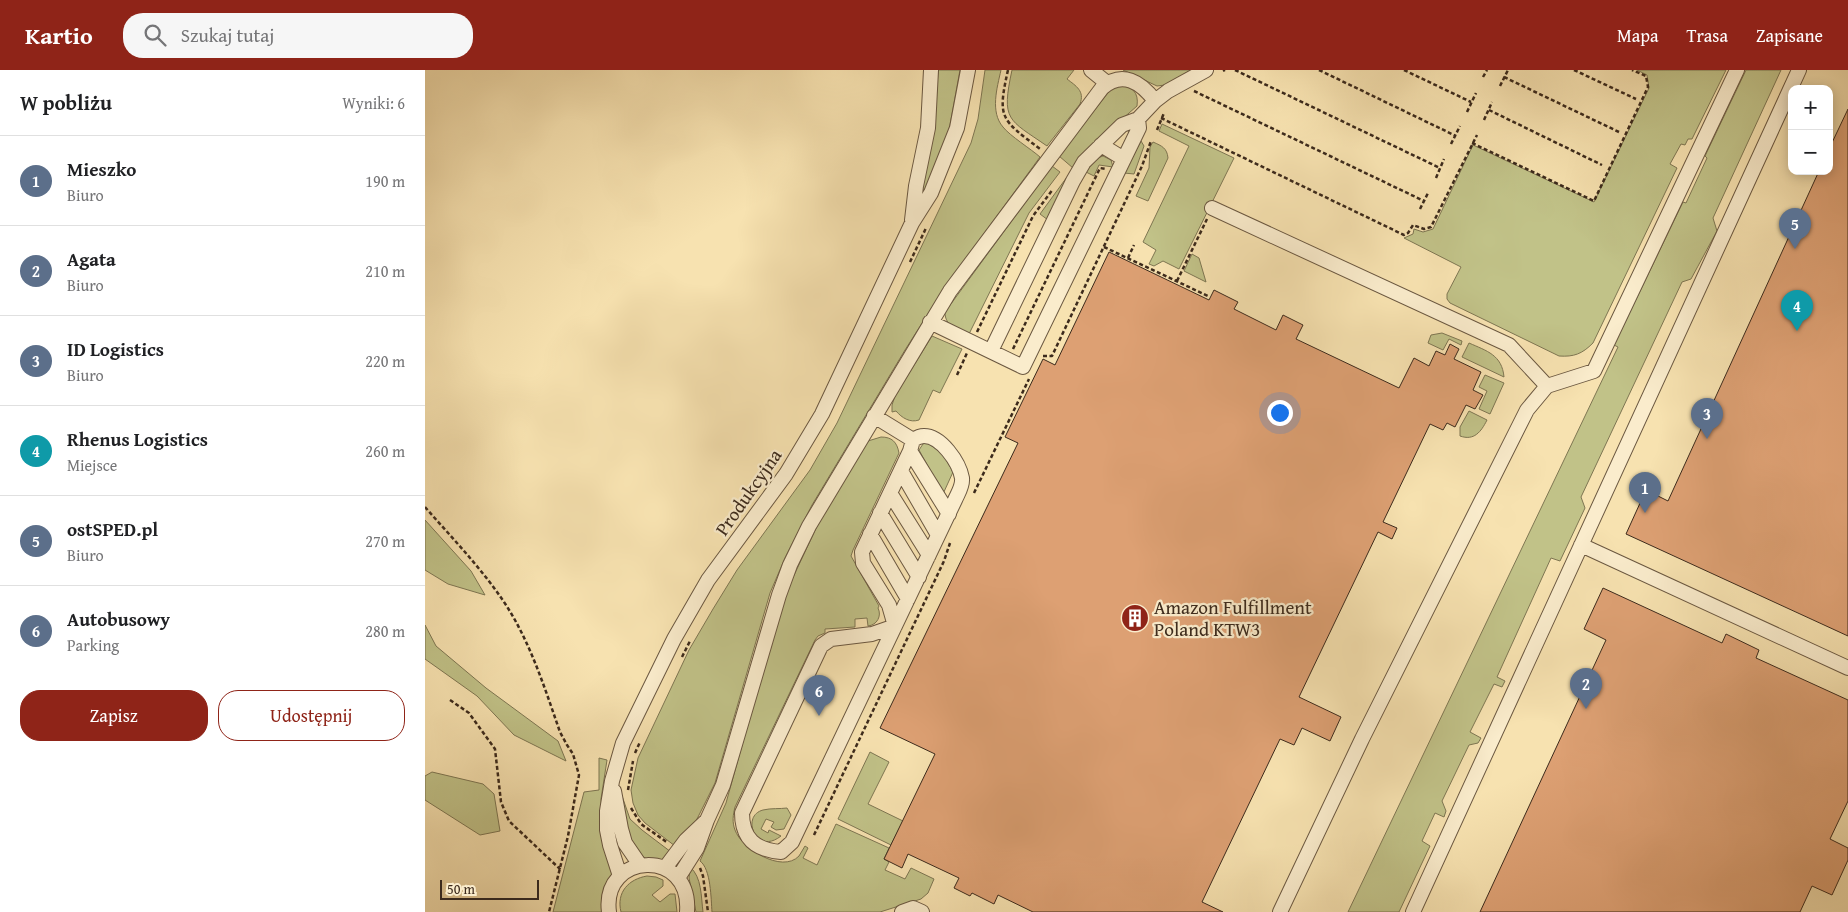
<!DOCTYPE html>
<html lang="pl">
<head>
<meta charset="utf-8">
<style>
	:root { --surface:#fff; --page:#f6f6f6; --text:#202124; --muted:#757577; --line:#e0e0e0; --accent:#8f2418 }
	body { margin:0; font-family:"Gentium Book Plus",serif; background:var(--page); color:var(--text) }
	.controls { position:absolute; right:15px; top:15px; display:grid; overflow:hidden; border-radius:10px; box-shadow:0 2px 12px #0003 }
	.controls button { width:45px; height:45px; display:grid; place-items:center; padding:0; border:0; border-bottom:1px solid var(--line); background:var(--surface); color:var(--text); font:25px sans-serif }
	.scale { position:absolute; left:15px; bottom:12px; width:99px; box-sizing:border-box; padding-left:5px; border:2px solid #3c2a1c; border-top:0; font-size:14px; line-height:18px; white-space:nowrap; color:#3c2a1c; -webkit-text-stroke:4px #faeccc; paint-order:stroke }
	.you { position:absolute; left:854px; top:342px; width:18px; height:18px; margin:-12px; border:4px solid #fff; border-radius:50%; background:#1a73e8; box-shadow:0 0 0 8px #1a73e833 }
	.badge { display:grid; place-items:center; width:32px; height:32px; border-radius:50%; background:var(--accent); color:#fff; font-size:16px; font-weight:700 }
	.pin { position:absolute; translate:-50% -41px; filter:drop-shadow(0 1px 2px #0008) }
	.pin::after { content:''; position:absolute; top:26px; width:18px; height:15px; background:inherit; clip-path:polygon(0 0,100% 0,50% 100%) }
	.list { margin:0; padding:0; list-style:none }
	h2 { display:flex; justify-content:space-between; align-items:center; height:65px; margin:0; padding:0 20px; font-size:21px }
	h2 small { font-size:16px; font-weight:400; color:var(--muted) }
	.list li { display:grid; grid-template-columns:32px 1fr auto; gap:15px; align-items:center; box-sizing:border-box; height:90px; padding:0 20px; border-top:1px solid var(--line) }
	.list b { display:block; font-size:19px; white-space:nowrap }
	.list p { margin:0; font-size:16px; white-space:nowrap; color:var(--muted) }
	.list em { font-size:16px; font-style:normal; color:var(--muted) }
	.actions { display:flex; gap:10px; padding:15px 20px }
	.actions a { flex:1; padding:11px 0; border:1px solid var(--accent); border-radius:20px; text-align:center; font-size:18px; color:var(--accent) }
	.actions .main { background:var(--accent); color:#fff }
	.icon { flex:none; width:28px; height:28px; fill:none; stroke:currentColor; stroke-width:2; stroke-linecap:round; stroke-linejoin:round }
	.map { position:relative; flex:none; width:1423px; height:842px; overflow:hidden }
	header { display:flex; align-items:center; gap:30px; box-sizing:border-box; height:70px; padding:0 25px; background:var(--accent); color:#fff }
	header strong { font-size:24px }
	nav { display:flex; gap:28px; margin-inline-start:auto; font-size:18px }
	.search { width:350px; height:45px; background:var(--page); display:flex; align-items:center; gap:12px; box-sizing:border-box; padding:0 18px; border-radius:20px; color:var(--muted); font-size:19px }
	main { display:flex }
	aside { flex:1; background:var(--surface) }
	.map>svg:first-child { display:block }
</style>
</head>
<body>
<header>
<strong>Kartio</strong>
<div class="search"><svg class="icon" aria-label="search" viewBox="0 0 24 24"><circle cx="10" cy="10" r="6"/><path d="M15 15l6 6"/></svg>Szukaj tutaj</div>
<nav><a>Mapa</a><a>Trasa</a><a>Zapisane</a></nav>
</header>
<main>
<aside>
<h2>W pobliżu<small>Wyniki: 6</small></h2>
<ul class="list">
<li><span class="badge" style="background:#5c6f8a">1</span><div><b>Mieszko</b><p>Biuro</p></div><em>190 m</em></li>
<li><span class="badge" style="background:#5c6f8a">2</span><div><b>Agata</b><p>Biuro</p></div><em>210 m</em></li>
<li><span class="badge" style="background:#5c6f8a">3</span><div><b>ID Logistics</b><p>Biuro</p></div><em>220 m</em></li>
<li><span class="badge" style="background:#0f9aa8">4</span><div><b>Rhenus Logistics</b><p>Miejsce</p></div><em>260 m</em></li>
<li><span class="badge" style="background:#5c6f8a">5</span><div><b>ostSPED.pl</b><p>Biuro</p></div><em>270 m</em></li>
<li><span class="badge" style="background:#5c6f8a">6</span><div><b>Autobusowy</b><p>Parking</p></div><em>280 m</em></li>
</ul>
<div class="actions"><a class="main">Zapisz</a><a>Udostępnij</a></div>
</aside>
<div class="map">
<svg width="1423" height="842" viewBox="0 0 1423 842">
	<rect width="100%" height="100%" fill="#f7e2b0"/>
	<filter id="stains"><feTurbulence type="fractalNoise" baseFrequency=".004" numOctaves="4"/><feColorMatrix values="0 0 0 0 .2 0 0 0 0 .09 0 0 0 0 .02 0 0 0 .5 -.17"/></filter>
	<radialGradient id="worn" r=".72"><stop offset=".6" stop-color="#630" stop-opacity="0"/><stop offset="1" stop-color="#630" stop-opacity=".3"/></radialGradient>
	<path fill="#c1c288" stroke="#7e7652" d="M 513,0 L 535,0 L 524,60 L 498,125 L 496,124 C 505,80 511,45 513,0 Z
		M 560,0 L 576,0 C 572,18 565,42 578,57 C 585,66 606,79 615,87 L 520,217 L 480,280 L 387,435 L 360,488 L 345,523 L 290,713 L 270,753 L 250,776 L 220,753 L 213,745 L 208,733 L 206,720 L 213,688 L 264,580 L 288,539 L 312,500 L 385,400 L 412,353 L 546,73 L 553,49 Z
		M 587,0 L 649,0 L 642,9 C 651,16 660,21 655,34 L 622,76 C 583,49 576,51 587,0 Z
		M 698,0 L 766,0 L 740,15 L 732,16 Z
		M 1212,0 L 1301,0 L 1267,69 L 1263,69 L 1260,75 L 1256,74 L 1245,94 L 1252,98 L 1168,273 C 1157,284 1149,287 1134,286 L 1025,233 L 1022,229 L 1022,224 L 1036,197 L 979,168 L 988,164 L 989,159 L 998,162 L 1008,159 L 1048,75 L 1169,132 L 1224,18 L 1222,5 Z
		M 1321,0 L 1356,0 L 1288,148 L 1292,161 L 1266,209 L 1257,212 L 1156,427 L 1160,438 L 1135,491 L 1126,488 L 1072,607 L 1080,611 L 1077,617 L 1069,614 L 1045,662 L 1056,668 L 1053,673 L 1044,675 L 1017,731 L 1021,741 L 1019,747 L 1010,743 L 997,771 L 1005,776 L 974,842 L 923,842 L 1193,277 L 1189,275 L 1258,132 L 1261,133 L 1282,88 L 1280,86 Z
		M 695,14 C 707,17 714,22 712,36 L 671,72 L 648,98 L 634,86 L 686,19 Z
		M 737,54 L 809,88 L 754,199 L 738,191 L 729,196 L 724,194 L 731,180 L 718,172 L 764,76 L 734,61 Z
		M 716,71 L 719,76 L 709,104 L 699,103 Z
		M 728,72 C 737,76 742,78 743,88 L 723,131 L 711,126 L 724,98 L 725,77 Z
		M 678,86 L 686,90 L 688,97 L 674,95 L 669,106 L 661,102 L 670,89 Z
		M 627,96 L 635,102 L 604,143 L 544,264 C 532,258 520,257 520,242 Z
		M 642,107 L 643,108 L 623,150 L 615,144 Z
		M 767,184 L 774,188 L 781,212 L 759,201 Z
		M 1017,263 L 1037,271 L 1036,275 L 1024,269 L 1018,280 L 1003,273 L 1006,265 Z
		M 507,266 L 537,279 L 515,323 L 508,320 L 494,350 C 485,353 477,348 471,341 L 467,342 L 467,335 L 470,326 Z
		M 1044,273 C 1062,281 1077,285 1079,307 L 1037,287 Z
		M 1060,305 L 1079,313 L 1065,344 L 1054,339 L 1062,321 L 1054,317 Z
		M 1044,341 L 1062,350 C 1056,362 1049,371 1035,366 L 1035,357 Z
		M 456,367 C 467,367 472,372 474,383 L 428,480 L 426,486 L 454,536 L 453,538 C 457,546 452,555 443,556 L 442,548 L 430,549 L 430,557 L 400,559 L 400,563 L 393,566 L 390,570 L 310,737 C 308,745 307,752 310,760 C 316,778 357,804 374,786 C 376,783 378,779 380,776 L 383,778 L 378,788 L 392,795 L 411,754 L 464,778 L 459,789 L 464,792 L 460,800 L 480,809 L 486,798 L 509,809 L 503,823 L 496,829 L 455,842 L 287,842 C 286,829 286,799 275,791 L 301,733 L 352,549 L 364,516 L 393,454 L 443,371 Z
		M 501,372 L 518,384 L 528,402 L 518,424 L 494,380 L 498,374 Z
		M 0,450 L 46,501 L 60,525 L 23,514 L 0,500 Z
		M 0,555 L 11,576 L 61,618 L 133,671 L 141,691 L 89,665 L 52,626 L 0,589 Z
		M 445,682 L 464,692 L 443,734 L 478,751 L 466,775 L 413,749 Z
		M 174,688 L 182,690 L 176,729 L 179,775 L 188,804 L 180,842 L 128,842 L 159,722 L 174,720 Z
		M 7,702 L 58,714 L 69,724 L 75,761 L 55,765 L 0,730 L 0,706 Z
		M 196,723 L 205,749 L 217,760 L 246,782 C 243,785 241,788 238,790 C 224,796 208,781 204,769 C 199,755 198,738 196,723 Z
		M 362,738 L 366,745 L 359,759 L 351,760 L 346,757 L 349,752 L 341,749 L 336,759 L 343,763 L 344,760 L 356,766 C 331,786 315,746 338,740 C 346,738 355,739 362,738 Z
		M 265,797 C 277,807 276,827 278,842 L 271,842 L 264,808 Z
		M 222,806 L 231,807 L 238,810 L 238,816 L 227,825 L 235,832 L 245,824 L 250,824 L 252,842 L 196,842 C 191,822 204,809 222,806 Z"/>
	<path fill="#dda073" stroke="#3c2a1c" d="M 1423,39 L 1423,566 L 1201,464 L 1221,420 L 1243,431 L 1394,101 L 1404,101 L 1404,79 Z
		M 684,182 L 784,230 L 789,220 L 813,232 L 809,239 L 851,260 L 858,245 L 878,255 L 871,269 L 974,318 L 989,288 L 1004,296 L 1011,281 L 1020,285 L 1025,274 L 1034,279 L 1029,289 L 1056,302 L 1048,320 L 1058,325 L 1050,339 L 1041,335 L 1030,357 L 1022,353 L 1018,360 L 1005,354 L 958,452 L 972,458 L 967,469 L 953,462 L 874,627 L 916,647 L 905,671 L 877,658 L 869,675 L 855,669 L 777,832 L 798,842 L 608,842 L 573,825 L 569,834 L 547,823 L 545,826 L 529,818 L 534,808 L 483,784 L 477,798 L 459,789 L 510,684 L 455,658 L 593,373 L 580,367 L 618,289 L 630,295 Z
		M 1178,518 L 1297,573 L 1301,564 L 1334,580 L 1331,588 L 1423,630 L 1423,731 L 1405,769 L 1423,778 L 1423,790 L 1407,825 L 1387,816 L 1375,842 L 1055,842 L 1181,570 L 1159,559 Z"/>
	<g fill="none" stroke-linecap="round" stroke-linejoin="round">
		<g stroke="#6b5841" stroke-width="16">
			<path id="minor" d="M 666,0 L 682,13
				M 676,75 L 699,89
				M 787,138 L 1084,275 L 1122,316
				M 487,150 L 491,116 L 503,58 L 506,0
				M 505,252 L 598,297 L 714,58 L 713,49
				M 566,281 L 648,111 L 659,92 L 697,55 L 713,49 L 730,31 L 743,21 L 781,0
				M 449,346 L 488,370
				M 485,381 L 524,444
				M 476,401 L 513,465
				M 465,423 L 504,485
				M 530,430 C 533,423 538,416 537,408 C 534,392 516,366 499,366 C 495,366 491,368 488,370 L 485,381 L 437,482 L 438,493 L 464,535 L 470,556 L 447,564 L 406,569 L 396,576 L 317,743 C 317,769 331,780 356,782 L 367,772 L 530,430
				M 455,443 L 494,507
				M 445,464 L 483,529
				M 1156,475 L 1423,598
				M 189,721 L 196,759 L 200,773 L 215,795
				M 240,798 L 261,770 L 280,752
				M 195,806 L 185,775 L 182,760 L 182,741 L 187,711 L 198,673 L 249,569 L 283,510 L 361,404 L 397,344 L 487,153 L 506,123 L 532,58 L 543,0
				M 253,808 L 272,778 L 282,750 L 298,715 L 354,525 L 365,495 L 384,456 L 525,221 L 677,18 C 697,0 716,12 730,31
				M 184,842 C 176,782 267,777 262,842
				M 477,842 L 488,838 L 497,842
				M 855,842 L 937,669 L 1102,340 L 1122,316 L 1169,301 L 1312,0
				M 988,842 L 1374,0"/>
		</g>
		<path stroke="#3c2a1c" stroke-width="2.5" stroke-dasharray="4 2.5" stroke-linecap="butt" d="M 583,0 C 572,49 576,49 615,79
			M 810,0 L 1015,98
			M 894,0 L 1031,66
			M 979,0 L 1046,32
			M 1149,0 L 1211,29
			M 798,1 L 800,0
			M 1058,7 L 1062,0
			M 1079,7 L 1194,62
			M 1075,16 L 1083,0
			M 769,21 L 999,131
			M 1064,40 L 1177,95
			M 1042,42 L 1051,23
			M 736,48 L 979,165 L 983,163 L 988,155 L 999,159 L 1006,157 L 1052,65
			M 1059,50 L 1067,32
			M 732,60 L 739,43
			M 1047,73 L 1169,131 L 1223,17 L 1221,6 L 1207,0
			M 1026,74 L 1035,56
			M 1011,108 L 1019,89
			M 995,139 L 1003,123
			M 679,177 L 783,226
			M 703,188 L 709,175
			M 485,192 L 501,158
			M 752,211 L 782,149
			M 552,262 L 608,146 L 628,119
			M 588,279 L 675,98 L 681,99
			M 618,286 L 627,286 L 717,96 L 726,71
			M 532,305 L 542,283
			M 549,423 L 604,309
			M 0,437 C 28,469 58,500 81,535 C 106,574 120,619 135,662 L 142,675 L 148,684 L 154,705 L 143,766 L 124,842
			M 257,587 L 265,571
			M 25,630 L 44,643 L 70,679 L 76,732 L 84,751 L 136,800
			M 210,683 L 215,672
			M 203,720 L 208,691
			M 206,738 L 216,754 L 243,773
			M 389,765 L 519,491 L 525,473
			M 275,798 L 278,806 L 283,842"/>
		<use href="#minor" stroke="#faeccc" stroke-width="14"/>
	</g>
	<defs>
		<g id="building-disc" transform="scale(1.4375)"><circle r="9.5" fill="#8f2418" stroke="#faeccc"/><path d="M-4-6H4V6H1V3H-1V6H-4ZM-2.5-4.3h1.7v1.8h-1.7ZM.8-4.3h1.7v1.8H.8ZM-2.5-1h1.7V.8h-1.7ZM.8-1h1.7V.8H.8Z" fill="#fff"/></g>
	</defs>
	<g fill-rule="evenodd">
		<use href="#building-disc" x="710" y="548"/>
	</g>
	<g text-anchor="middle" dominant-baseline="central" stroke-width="4.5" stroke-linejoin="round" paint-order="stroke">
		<g font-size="19" fill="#3c2a1c" stroke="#faeccc">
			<text transform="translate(323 422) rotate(-55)">Produkcyjna</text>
		</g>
		<g font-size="19" fill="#3c2a1c" stroke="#faeccc" text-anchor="start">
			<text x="729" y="537">Amazon Fulfillment<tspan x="729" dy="22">Poland KTW3</tspan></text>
		</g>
	</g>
	<rect width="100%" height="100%" filter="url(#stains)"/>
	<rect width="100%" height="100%" fill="url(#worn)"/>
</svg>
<div class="controls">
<button>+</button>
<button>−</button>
</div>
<div class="scale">50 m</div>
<div class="you"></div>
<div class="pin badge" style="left:1220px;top:443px;background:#5c6f8a">1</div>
<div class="pin badge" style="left:1161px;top:639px;background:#5c6f8a">2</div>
<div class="pin badge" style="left:1282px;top:369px;background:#5c6f8a">3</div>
<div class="pin badge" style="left:1372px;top:261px;background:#0f9aa8">4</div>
<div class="pin badge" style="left:1370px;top:179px;background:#5c6f8a">5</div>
<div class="pin badge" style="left:394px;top:646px;background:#5c6f8a">6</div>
</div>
</main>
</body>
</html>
